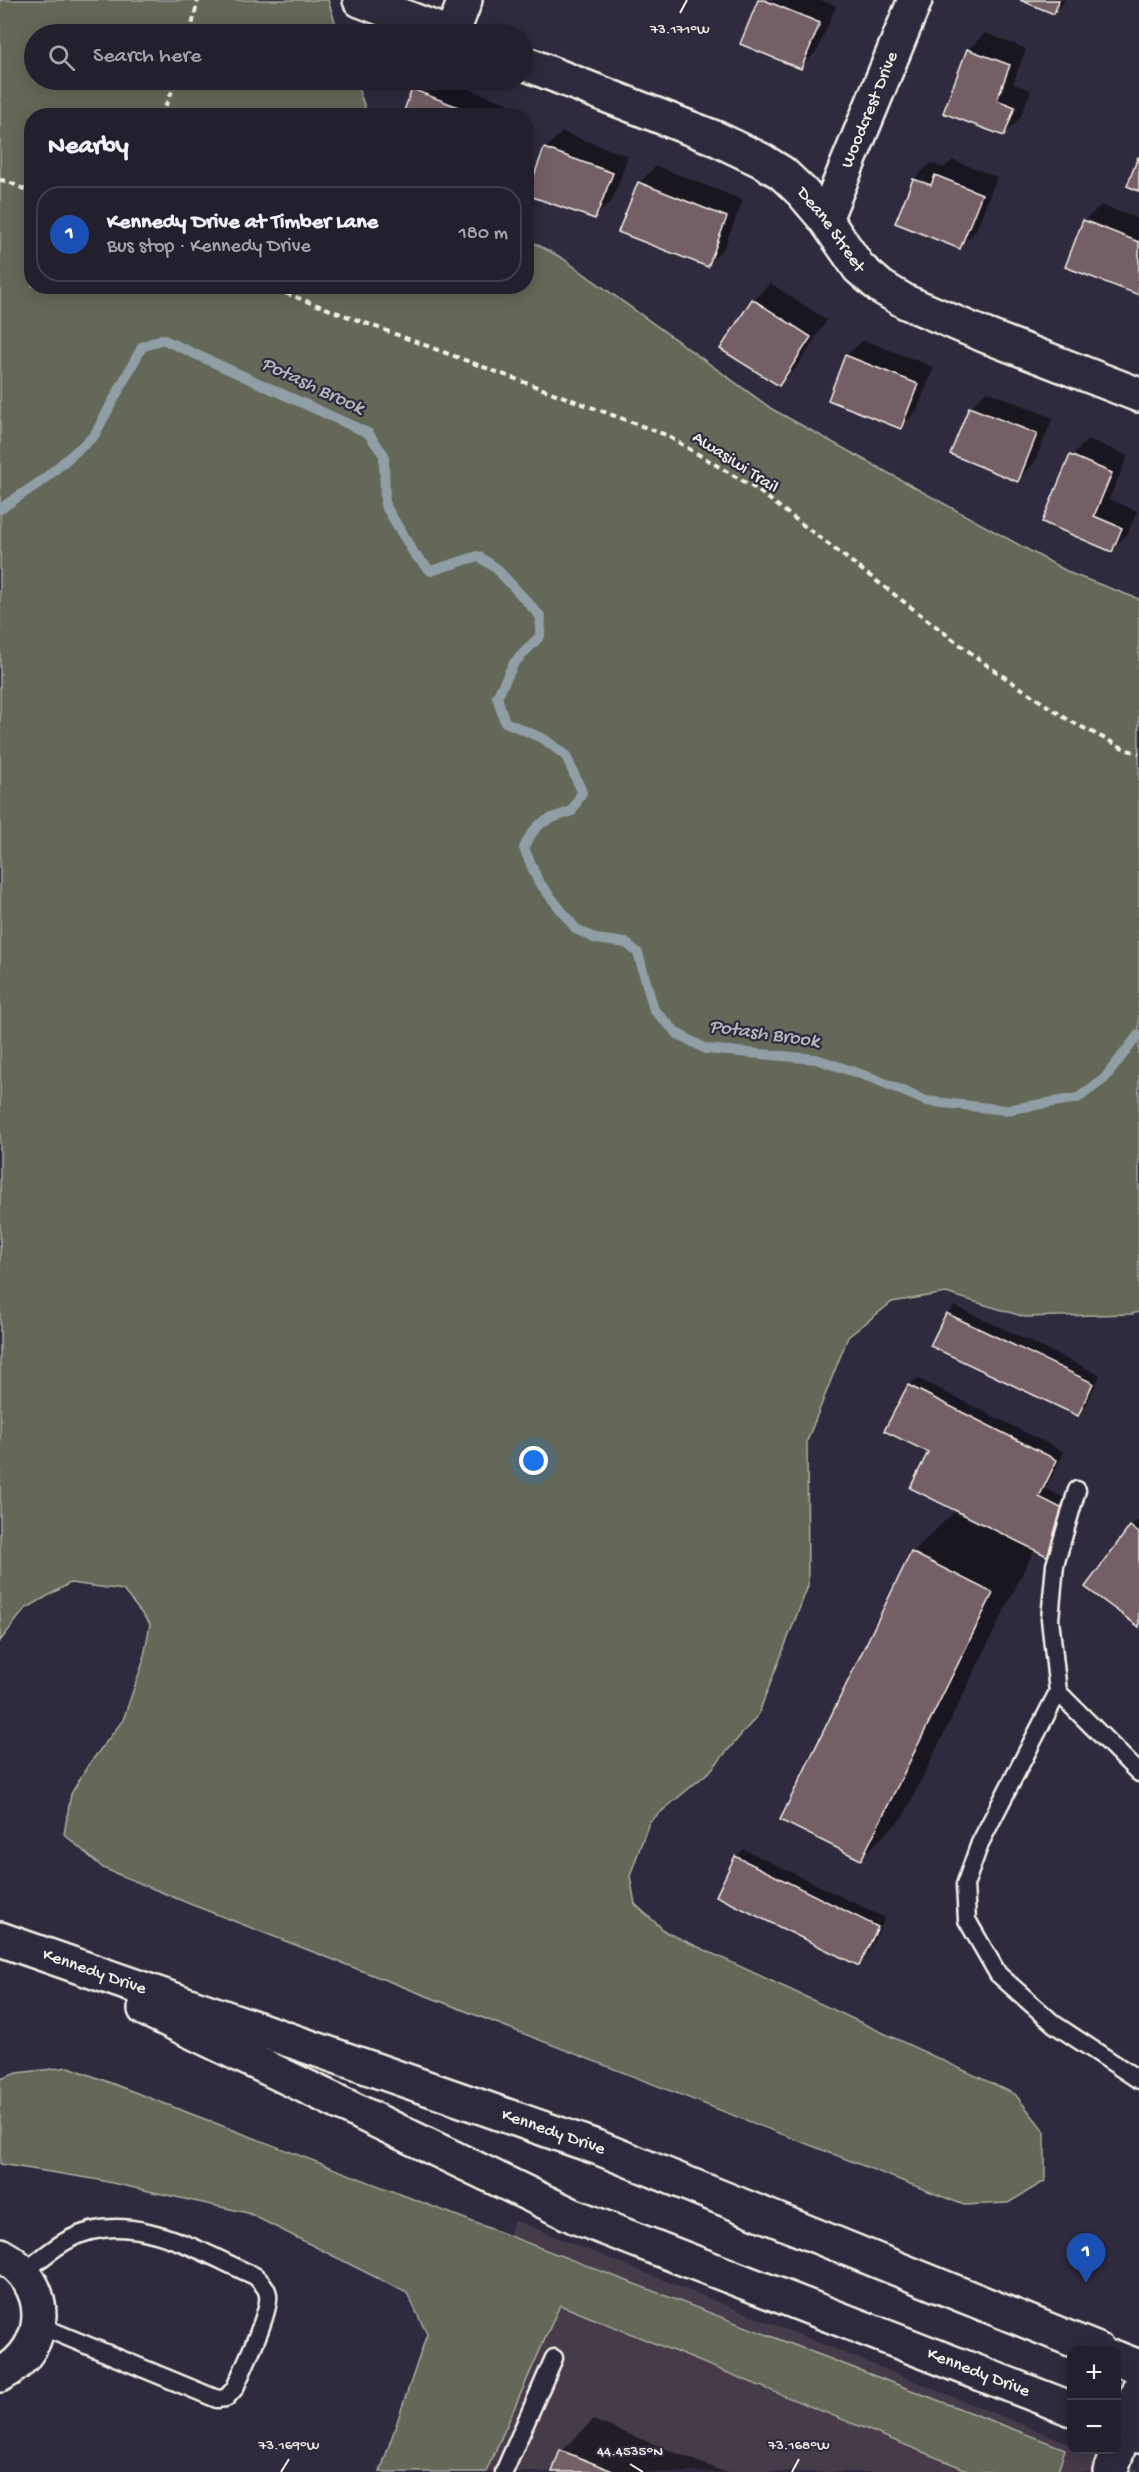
<!DOCTYPE html>
<html lang="en">
<head>
<meta charset="utf-8">
<style>
	:root { --surface:#23202e; --page:#2f2d3a; --text:#f1f3f6; --muted:#a3a3aa; --line:#403e4a; --accent:#ff9aa2 }
	body { margin:0; font-family:"Gochi Hand",sans-serif; background:var(--page); color:var(--text) }
	.controls { position:absolute; right:18px; bottom:18px; display:grid; overflow:hidden; border-radius:12px; box-shadow:0 3px 15px #0003 }
	.controls button { width:54px; height:54px; display:grid; place-items:center; padding:0; border:0; border-bottom:2px solid var(--line); background:var(--surface); color:var(--text); font:30px sans-serif }
	.you { position:absolute; left:534px; top:1461px; width:21px; height:21px; margin:-15px; border:4px solid #fff; border-radius:50%; background:#1a73e8; box-shadow:0 0 0 9px #1a73e833 }
	.badge { display:grid; place-items:center; width:39px; height:39px; border-radius:50%; background:var(--accent); color:#fff; font-size:20px; font-weight:700 }
	.pin { position:absolute; translate:-50% -50px; filter:drop-shadow(0 2px 3px #0008) }
	.pin::after { content:''; position:absolute; top:32px; width:21px; height:18px; background:inherit; clip-path:polygon(0 0,100% 0,50% 100%) }
	.list { margin:0; padding:0; list-style:none }
	h2 { display:flex; justify-content:space-between; align-items:center; height:78px; margin:0; padding:0 24px; font-size:26px }
	h2 small { font-size:20px; font-weight:400; color:var(--muted) }
	.list li { display:grid; grid-template-columns:39px 1fr auto; gap:18px; align-items:center; box-sizing:border-box; height:96px; margin:0 12px 12px; padding:0 12px; border:2px solid var(--line); border-radius:24px }
	.list b { display:block; font-size:22px; white-space:nowrap }
	.list p { margin:0; font-size:20px; white-space:nowrap; color:var(--muted) }
	.list em { font-size:20px; font-style:normal; color:var(--muted) }
	.icon { flex:none; width:33px; height:33px; fill:none; stroke:currentColor; stroke-width:2; stroke-linecap:round; stroke-linejoin:round }
	.map { position:relative; flex:none; width:1139px; height:2472px; overflow:hidden }
	.search { position:absolute; background:var(--surface); box-shadow:0 3px 15px #0003; left:24px; top:24px; width:510px; height:66px; display:flex; align-items:center; gap:15px; box-sizing:border-box; padding:0 21px; border-radius:33px; color:var(--muted); font-size:22px }
	.panel { position:absolute; background:var(--surface); box-shadow:0 3px 15px #0003; left:24px; top:108px; width:510px; height:186px; border-radius:24px }
	.map>svg:first-child { display:block }
</style>
</head>
<body>
<div class="map">
<svg width="1139" height="2472" viewBox="0 0 1139 2472">
	<rect width="100%" height="100%" fill="#2f2a3d"/>
	<filter id="ink" filterUnits="userSpaceOnUse"><feTurbulence type="fractalNoise" baseFrequency=".0167" numOctaves="2"/><feDisplacementMap in="SourceGraphic" scale="12" xChannelSelector="R" yChannelSelector="G"/><feConvolveMatrix kernelMatrix="1 2 1 2 8 2 1 2 1" color-interpolation-filters="sRGB"/></filter>
	<g filter="url(#ink)">
		<path fill="#443a49" d="M 514,2220 L 1071,2444 L 1072,2450 L 1086,2450 L 1139,2470 L 1139,2472 L 426,2472 Z"/>
		<path fill="#636759" stroke="#acaca0" stroke-width="1.5" d="M 0,0 L 328,0 L 339,34 L 34,34 L 34,80 L 355,80 L 368,115 L 32,116 L 32,286 L 526,286 L 527,239 L 562,258 L 772,409 L 1072,574 L 1139,599 L 1139,1312 L 1132,1314 L 1025,1317 L 946,1293 L 892,1302 L 848,1337 L 807,1441 L 808,1586 L 758,1715 L 711,1770 L 649,1822 L 630,1876 L 635,1904 L 666,1932 L 1015,2094 L 1045,2132 L 1045,2181 L 1008,2203 L 964,2205 L 190,1904 L 103,1868 L 64,1834 L 71,1794 L 87,1767 L 123,1720 L 143,1662 L 150,1624 L 123,1590 L 70,1583 L 25,1609 L 0,1641 Z
			M 69,2067 L 1065,2449 L 1058,2472 L 972,2472 L 560,2305 L 486,2472 L 380,2472 L 427,2334 L 407,2293 L 248,2213 L 94,2179 L 0,2164 L 0,2079 L 17,2073 Z"/>
		<path fill="#0007" d="M 760,0 L 820,0 L 836,6 L 817,51 L 801,67 Z
			M 1024,0 L 1066,0 L 1054,12 Z
			M 985,33 L 1026,49 L 1013,84 L 1031,90 L 1020,118 L 1003,135 L 968,50 Z
			M 424,80 L 445,80 L 512,105 L 508,116 L 403,116 L 413,90 Z
			M 562,132 L 628,156 L 612,201 L 595,217 L 529,194 L 546,148 Z
			M 953,160 L 997,177 L 976,230 L 960,247 L 914,179 L 931,163 L 944,168 Z
			M 656,166 L 743,200 L 724,248 L 707,265 L 639,183 Z
			M 1101,205 L 1139,219 L 1139,293 L 1084,221 Z
			M 770,283 L 827,320 L 796,368 L 779,385 L 722,348 L 754,300 Z
			M 863,340 L 934,367 L 917,410 L 900,427 L 846,356 Z
			M 986,391 L 1053,418 L 1034,463 L 1018,480 L 970,408 Z
			M 1088,439 L 1128,456 L 1109,499 L 1137,511 L 1128,533 L 1112,550 L 1044,521 L 1072,456 Z
			M 955,1306 L 1100,1375 L 1086,1406 L 1077,1414 L 947,1314 Z
			M 917,1378 L 1064,1452 L 1046,1489 L 1078,1505 L 1035,1548 L 903,1817 L 861,1858 L 912,1553 L 954,1512 L 985,1527 L 987,1524 L 930,1451 L 909,1386 Z
			M 1139,1519 L 1139,1625 L 1131,1527 Z
			M 744,1849 L 885,1918 L 867,1956 L 859,1964 L 736,1857 Z
			M 593,2420 L 724,2472 L 554,2472 L 562,2451 Z"/>
		<g fill="none" stroke-linecap="round" stroke-linejoin="round">
			<path stroke="#909ea5" stroke-width="10" d="M 0,509 L 43,480 L 94,436 L 142,347 L 162,339 L 368,433 L 384,455 L 385,505 L 415,555 L 431,571 L 478,556 L 496,568 L 541,617 L 540,636 L 514,663 L 497,697 L 505,722 L 544,739 L 566,756 L 582,792 L 572,811 C 545,821 536,820 524,848 L 538,881 L 576,929 L 596,939 L 626,943 L 638,953 L 654,1010 L 678,1034 L 706,1049 L 816,1059 L 875,1079 L 926,1101 L 1006,1110 L 1078,1098 L 1104,1079 L 1139,1034"/>
		</g>
		<path fill="#755e66" stroke="#f4f1e8" stroke-width="1.5" d="M 758,0 L 764,0 L 820,23 L 801,69 L 740,44 Z
			M 1020,0 L 1059,0 L 1054,14 Z
			M 967,49 L 1010,65 L 997,100 L 1015,107 L 1004,136 L 943,113 Z
			M 412,89 L 481,116 L 402,116 Z
			M 544,148 L 613,173 L 595,219 L 527,195 Z
			M 1138,157 L 1139,158 L 1139,191 L 1127,186 Z
			M 935,175 L 982,194 L 960,249 L 895,223 L 913,179 L 931,185 Z
			M 638,182 L 727,217 L 708,267 L 618,232 Z
			M 1083,220 L 1139,242 L 1139,295 L 1065,267 Z
			M 752,299 L 811,337 L 779,386 L 720,349 Z
			M 845,355 L 918,384 L 901,429 L 828,400 Z
			M 969,407 L 1037,434 L 1018,482 L 950,454 Z
			M 1070,455 L 1112,473 L 1094,516 L 1122,528 L 1112,552 L 1042,522 Z
			M 946,1313 L 1093,1383 L 1078,1416 L 930,1346 Z
			M 908,1385 L 1057,1460 L 1039,1497 L 1071,1513 L 1049,1557 L 910,1488 L 928,1452 L 884,1431 Z
			M 1130,1526 L 1139,1533 L 1139,1627 L 1085,1587 Z
			M 911,1552 L 993,1593 L 861,1860 L 780,1820 Z
			M 735,1856 L 878,1927 L 859,1966 L 716,1896 Z
			M 560,2450 L 615,2472 L 552,2472 Z"/>
		<g fill="none" stroke-linecap="round" stroke-linejoin="round">
			<g stroke="#f4f1e8" stroke-width="21">
				<path id="service" d="M 1077,1490 L 1055,1565 L 1050,1619 L 1058,1692 L 1139,1773
					M 1058,1692 L 980,1843 L 965,1885 L 967,1920 L 998,1974 L 1054,2024 L 1139,2080
					M 23,2272 C 38,2262 52,2248 68,2240 C 129,2206 200,2252 255,2276 C 261,2282 267,2287 268,2295 C 271,2312 242,2370 235,2388 L 226,2398 L 217,2399 L 38,2325
					M 504,2472 L 554,2358"/>
			</g>
			<g stroke="#f4f1e8" stroke-width="38">
				<g id="minor">
					<path d="M 360,0 L 449,34"/>
					<path d="M 452,34 L 465,0"/>
					<path id="s1" d="M 524,63 L 715,138 L 761,160 L 782,173 L 802,192 L 825,219 L 859,268 L 881,287 L 906,302 L 984,335 L 1139,395"/>
					<path id="s2" d="M 825,219 L 915,0"/>
					<path d="M 0,2255 C 52,2282 52,2348 0,2375"/>
					<path d="M 1110,2472 L 1139,2389"/>
				</g>
			</g>
			<g stroke="#f4f1e8" stroke-width="38">
				<g id="secondary">
					<path id="s3" d="M 0,1939 L 599,2148 L 1098,2350"/>
					<path id="s4" d="M 145,2009 L 574,2216 L 1072,2409"/>
					<path d="M 1116,2358 L 1139,2367"/>
					<path d="M 1116,2426 L 1139,2436"/>
				</g>
			</g>
			<path stroke="#f4f1e8" stroke-width="4" stroke-dasharray="6 4.5" stroke-linecap="butt" d="M 190,34 L 198,0
				M 161,116 L 177,80
				M 0,180 L 7,181 L 32,193
				M 266,286 L 666,435 L 756,489 L 988,666 L 1070,721 L 1127,750 L 1139,753"/>
			<use href="#service" stroke="#2f2a3d" stroke-width="16"/>
			<use href="#minor" stroke="#2f2a3d" stroke-width="33"/>
			<use href="#secondary" stroke="#2f2a3d" stroke-width="33"/>
		</g>
	</g>
	<path fill="none" stroke="#f4f1e8" stroke-width="2" d="M 680,13 L 687,0M 630,2464 L 643,2472M 281,2472 L 289,2459M 792,2472 L 799,2459"/>
	<g text-anchor="middle" dominant-baseline="central" stroke-width="4.5" stroke-linejoin="round" paint-order="stroke">
		<g font-size="18" fill="#f4f1e8" stroke="#2f2a3d">
			<text stroke="none"><textPath href="#s2" startOffset="118">Woodcrest Drive</textPath></text>
			<text stroke="none"><textPath href="#s1" startOffset="356">Deane Street</textPath></text>
			<text transform="translate(735 463) rotate(33)">Awasiwi Trail</text>
			<text stroke="none"><textPath href="#s3" startOffset="100">Kennedy Drive</textPath></text>
			<text stroke="none"><textPath href="#s3" startOffset="586">Kennedy Drive</textPath></text>
			<text stroke="none"><textPath href="#s4" startOffset="910">Kennedy Drive</textPath></text>
		</g>
		<g font-size="20" font-style="italic" fill="#b2b9bb" stroke="#2f2a3d">
			<text transform="translate(312 387) rotate(25)">Potash Brook</text>
			<text transform="translate(764 1035) rotate(8)">Potash Brook</text>
		</g>
	</g>
	<g font-size="15" text-anchor="middle" fill="#f4f1e8" stroke="#2f2a3d" stroke-width="4.5" stroke-linejoin="round" paint-order="stroke">
		<text x="680" y="33">73.171°W</text>
		<text x="289" y="2449">73.169°W</text>
		<text x="799" y="2449">73.168°W</text>
		<text x="630" y="2455">44.4535°N</text>
	</g>
</svg>
<div class="controls">
<button>+</button>
<button>−</button>
</div>
<div class="you"></div>
<div class="pin badge" style="left:1086px;top:2283px;background:#1a4fb4">1</div>
<div class="search"><svg class="icon" aria-label="search" viewBox="0 0 24 24"><circle cx="10" cy="10" r="6"/><path d="M15 15l6 6"/></svg>Search here</div>
<section class="panel">
<h2>Nearby<small></small></h2>
<ul class="list">
<li><span class="badge" style="background:#1a4fb4">1</span><div><b>Kennedy Drive at Timber Lane</b><p>Bus stop · Kennedy Drive</p></div><em>180 m</em></li>
</ul>
</section>
</div>
</body>
</html>
